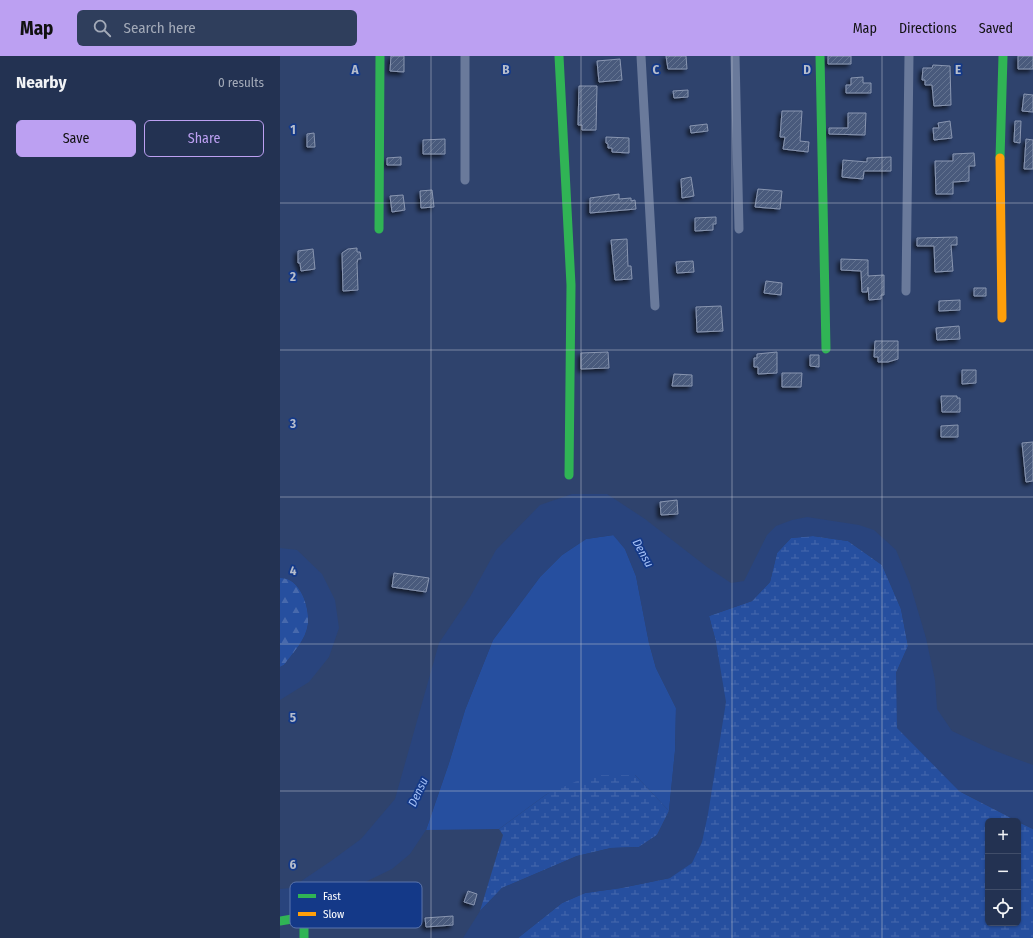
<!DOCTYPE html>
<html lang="en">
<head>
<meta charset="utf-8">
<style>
	:root { --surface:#233252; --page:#2f3e5c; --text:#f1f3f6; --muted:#a3aab8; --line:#404d69; --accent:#bca0f2 }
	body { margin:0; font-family:"Fira Sans Condensed",sans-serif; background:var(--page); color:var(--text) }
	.controls { position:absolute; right:12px; bottom:12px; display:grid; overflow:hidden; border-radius:6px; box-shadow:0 1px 3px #0004 }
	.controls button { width:36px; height:36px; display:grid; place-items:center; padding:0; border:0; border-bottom:1px solid var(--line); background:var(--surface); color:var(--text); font:20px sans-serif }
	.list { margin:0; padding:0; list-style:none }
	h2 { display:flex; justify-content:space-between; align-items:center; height:52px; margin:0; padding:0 16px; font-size:17px }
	h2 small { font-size:13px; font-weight:400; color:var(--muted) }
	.actions { display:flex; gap:8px; padding:12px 16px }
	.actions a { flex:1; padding:9px 0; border:1px solid var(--accent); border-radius:6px; text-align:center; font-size:14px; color:var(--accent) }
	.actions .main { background:var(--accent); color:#111 }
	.icon { flex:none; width:22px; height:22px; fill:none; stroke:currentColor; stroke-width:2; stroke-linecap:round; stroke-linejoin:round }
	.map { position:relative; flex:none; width:753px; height:882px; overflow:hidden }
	header { display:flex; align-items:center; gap:24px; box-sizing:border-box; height:56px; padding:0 20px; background:var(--accent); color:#111 }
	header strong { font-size:19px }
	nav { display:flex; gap:22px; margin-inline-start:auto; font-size:14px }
	.search { width:280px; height:36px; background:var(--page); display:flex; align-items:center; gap:10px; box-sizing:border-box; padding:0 14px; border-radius:6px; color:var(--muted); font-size:15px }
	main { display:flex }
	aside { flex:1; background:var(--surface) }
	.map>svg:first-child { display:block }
</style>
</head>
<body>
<header>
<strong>Map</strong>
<div class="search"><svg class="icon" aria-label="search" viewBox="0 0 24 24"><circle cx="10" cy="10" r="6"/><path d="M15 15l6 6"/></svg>Search here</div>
<nav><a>Map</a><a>Directions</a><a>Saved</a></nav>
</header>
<main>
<aside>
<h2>Nearby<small>0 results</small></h2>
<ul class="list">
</ul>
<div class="actions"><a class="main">Save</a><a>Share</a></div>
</aside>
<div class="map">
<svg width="753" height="882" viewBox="0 0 753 882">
	<defs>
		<pattern id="forest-firs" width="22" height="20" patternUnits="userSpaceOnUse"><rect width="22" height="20" fill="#264f9f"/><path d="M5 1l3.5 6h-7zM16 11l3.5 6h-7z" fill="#4769ad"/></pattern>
		<pattern id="wetland-marsh" width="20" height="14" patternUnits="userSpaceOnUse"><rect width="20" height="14" fill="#264f9f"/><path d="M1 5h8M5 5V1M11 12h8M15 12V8" fill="none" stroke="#4769ad"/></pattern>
		<pattern id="building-hatch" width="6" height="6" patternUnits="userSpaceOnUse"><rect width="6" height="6" fill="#495a7c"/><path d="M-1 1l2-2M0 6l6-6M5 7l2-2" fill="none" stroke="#647390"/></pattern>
		<filter id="shadow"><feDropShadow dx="-3" dy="3" stdDeviation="2" flood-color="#0009"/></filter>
	</defs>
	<rect width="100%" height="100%" fill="#2f436d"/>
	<path fill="#264f9f" d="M 334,479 L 345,493 L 356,520 L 369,587 L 376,612 L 396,652 L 395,695 L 389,755 L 355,719 L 267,738 L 219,773 L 146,774 L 169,707 L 185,654 L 213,584 L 260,521 L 282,499 L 306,483 Z"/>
	<path fill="url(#forest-firs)" d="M 0,522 C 20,521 30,551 28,568 C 26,584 13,597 4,609 L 0,611 Z"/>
	<path fill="url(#wetland-marsh)" d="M 533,480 L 568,485 L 602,509 L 621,553 L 628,590 L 616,617 L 679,735 L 737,765 L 708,765 L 708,867 L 738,867 L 738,766 L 753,773 L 753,882 L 238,882 L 282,847 L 305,837 L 341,832 L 390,822 L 436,586 L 429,560 L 472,545 L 490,526 L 497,497 L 511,482 Z
		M 311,719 L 355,719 L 389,755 L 377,779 L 359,791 L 331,792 L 297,800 L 222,832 L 200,855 L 223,779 L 219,773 L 267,738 Z"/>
	<path fill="#29447d" d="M 292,438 L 327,438 L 365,463 L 427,511 L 451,527 L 464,525 L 487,479 L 496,470 L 512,464 L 527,461 L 579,469 L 594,474 L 616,494 L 630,528 L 646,582 L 655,624 L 657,653 L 672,675 L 713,694 L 753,709 L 753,773 L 679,735 L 617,672 L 616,617 L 628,590 L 621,553 L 602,509 L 568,485 L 533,480 L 511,482 L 497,497 L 490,526 L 472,545 L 429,560 L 436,586 L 446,646 L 428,758 L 422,786 L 412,807 L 390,822 L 341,832 L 305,837 L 282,847 L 238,882 L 183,882 L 200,855 L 222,832 L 297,800 L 331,792 L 359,791 L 377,779 L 389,755 L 395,695 L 396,652 L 376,612 L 369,587 L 356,520 L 345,493 L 333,479 L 306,483 L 282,499 L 260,521 L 213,584 L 185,654 L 169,707 L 146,774 L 130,798 L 112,813 L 79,829 L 56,837 L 12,859 L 0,861 L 0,833 L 11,832 L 51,805 L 81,783 L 115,743 L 159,587 L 190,541 L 216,494 L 260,449 Z
		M 0,492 L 17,494 L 42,518 L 55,544 L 59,572 L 49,601 L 29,626 L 0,644 L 0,611 L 4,609 C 13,597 26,584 28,568 C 30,551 20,521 0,522 Z"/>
	<path fill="url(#building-hatch)" stroke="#8996b1" filter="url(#shadow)" d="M 111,0 L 124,0 L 124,16 L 110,15 Z
		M 386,0 L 406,0 L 407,13 L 388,13 Z
		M 548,0 L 571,0 L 571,8 L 548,8 Z
		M 738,0 L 753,0 L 753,13 L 738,13 Z
		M 340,3 L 342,24 L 319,26 L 317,5 Z
		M 653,9 L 670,10 L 671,49 L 654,50 L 652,29 L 645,29 L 645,24 L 642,24 L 643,12 L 652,12 Z
		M 583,21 L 583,27 L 591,27 L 591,37 L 566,37 L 566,29 L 571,29 L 571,22 Z
		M 299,30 L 317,30 L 316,74 L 302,74 L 302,69 L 298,69 Z
		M 408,34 L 408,41 L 394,42 L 393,35 Z
		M 744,38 L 753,39 L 753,56 L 742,55 Z
		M 502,55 L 522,55 L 520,85 L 529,86 L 528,96 L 503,93 L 505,81 L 500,81 Z
		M 568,57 L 586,57 L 585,79 L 549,78 L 549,72 L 568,72 Z
		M 670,65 L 672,82 L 654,84 L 653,72 L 659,72 L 658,67 Z
		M 735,65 L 741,65 L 740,87 L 734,86 Z
		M 427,68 L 428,75 L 411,77 L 410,70 Z
		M 34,77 L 35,91 L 27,91 L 27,78 Z
		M 326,81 L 349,82 L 349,97 L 332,96 L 332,92 L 328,92 L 328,88 L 326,87 Z
		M 165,83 L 165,98 L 143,98 L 143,84 Z
		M 746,83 L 753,84 L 753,113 L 744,113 Z
		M 694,97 L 695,110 L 689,110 L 689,125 L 673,126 L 673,138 L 656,138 L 655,105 L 673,105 L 673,98 Z
		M 121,101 L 121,109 L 107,109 L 107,102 Z
		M 611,101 L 611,115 L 584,115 L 583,123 L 562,121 L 563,104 L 587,106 L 587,102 Z
		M 411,121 L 414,140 L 402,142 L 401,123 Z
		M 478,133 L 502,135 L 500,153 L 475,151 Z
		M 152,134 L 154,151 L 141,152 L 140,135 Z
		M 339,138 L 339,143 L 351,142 L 351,145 L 355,144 L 356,153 L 310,157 L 310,142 Z
		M 123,139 L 125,154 L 112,156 L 110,140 Z
		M 436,161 L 436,168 L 433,168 L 433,174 L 415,175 L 415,162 Z
		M 677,181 L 677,189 L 671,189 L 673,215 L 655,216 L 654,190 L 637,190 L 637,182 Z
		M 347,183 L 348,210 L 351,210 L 352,223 L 335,224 L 331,184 Z
		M 77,192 L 77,196 L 80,196 L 81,203 L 78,203 L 77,207 L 78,234 L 63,235 L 62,197 L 68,193 Z
		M 33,193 L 35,213 L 21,215 L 20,207 L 18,207 L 18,195 Z
		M 561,203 L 588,204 L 588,220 L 604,219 L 604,239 L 601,239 L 601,243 L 589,244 L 588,231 L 587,236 L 582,236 L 581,215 L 561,214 Z
		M 413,205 L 414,216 L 397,217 L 396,206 Z
		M 486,225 L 502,227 L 501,239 L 484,237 Z
		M 694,232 L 706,232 L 706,240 L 694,240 Z
		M 680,244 L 680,254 L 659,255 L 659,245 Z
		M 441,250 L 443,275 L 417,276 L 416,251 Z
		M 679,270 L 680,283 L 657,284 L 656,272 Z
		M 595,285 L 618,285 L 618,303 L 608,306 L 598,306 L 598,301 L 594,301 Z
		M 328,296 L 329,312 L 301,313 L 301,297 Z
		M 497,296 L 497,317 L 478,318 L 478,311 L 474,311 L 474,302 L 477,302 L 477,298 Z
		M 530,299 L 539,299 L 539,311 L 530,310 Z
		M 682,314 L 696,314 L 696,327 L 682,328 Z
		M 502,317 L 522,317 L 521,331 L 502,331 Z
		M 394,318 L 412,319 L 412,330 L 392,330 Z
		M 661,340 L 677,340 L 677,342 L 680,342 L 680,356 L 662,356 Z
		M 678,369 L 678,381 L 661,381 L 661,370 Z
		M 753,386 L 753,425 L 746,426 L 742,387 Z
		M 397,444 L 398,458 L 381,459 L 380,446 Z
		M 114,517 L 149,522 L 146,536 L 112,531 Z
		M 188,835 L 197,838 L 194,849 L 184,846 Z
		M 173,860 L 173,869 L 146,871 L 145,862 Z"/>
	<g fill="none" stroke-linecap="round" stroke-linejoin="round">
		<path stroke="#6a7a9b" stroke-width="9" d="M 361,0 L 375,250
			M 455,0 L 459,173
			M 185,124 L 185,0
			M 626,235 L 629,0"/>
		<path stroke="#30b455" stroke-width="9" d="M 279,0 L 291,229 L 289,419
			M 540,0 L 546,293
			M 720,102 L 723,0
			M 99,173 L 100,0
			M 0,865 L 18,862 L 24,864 L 24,882"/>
		<path stroke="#ff9f0a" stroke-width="9" d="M 720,102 L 722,262"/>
	</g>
	<path fill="none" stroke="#b6bdcc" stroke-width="1" stroke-opacity="0.55" d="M 151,0 L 151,882M 301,0 L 301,882M 452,0 L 452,882M 602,0 L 602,882M 0,147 L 753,147M 0,294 L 753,294M 0,441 L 753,441M 0,588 L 753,588M 0,735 L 753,735"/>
	<g text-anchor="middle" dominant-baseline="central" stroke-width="3.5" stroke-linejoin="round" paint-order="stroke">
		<g font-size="12" font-style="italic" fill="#a5c1f7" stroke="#143988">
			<text transform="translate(363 497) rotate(61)">Densu</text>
			<text transform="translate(138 736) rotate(-65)">Densu</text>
		</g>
	</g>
	<rect x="10" y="826" width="132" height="46" rx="6" fill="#143988" stroke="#5a74ac" stroke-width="1"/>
	<rect x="18" y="838" width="18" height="4" fill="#30b455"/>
	<rect x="18" y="856" width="18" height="4" fill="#ff9f0a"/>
	<g font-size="11" fill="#fff">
		<text x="43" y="844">Fast</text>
		<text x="43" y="862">Slow</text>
	</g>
	<g font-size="13" text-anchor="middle" font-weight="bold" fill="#b6bdcc" stroke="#143988" stroke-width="3.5" stroke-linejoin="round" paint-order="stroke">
		<text x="75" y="18">A</text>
		<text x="226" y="18">B</text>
		<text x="376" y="18">C</text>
		<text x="527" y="18">D</text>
		<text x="678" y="18">E</text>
		<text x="13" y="78">1</text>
		<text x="13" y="225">2</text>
		<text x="13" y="372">3</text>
		<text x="13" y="519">4</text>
		<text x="13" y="666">5</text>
		<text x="13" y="813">6</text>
	</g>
</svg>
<div class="controls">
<button>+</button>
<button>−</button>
<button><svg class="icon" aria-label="locate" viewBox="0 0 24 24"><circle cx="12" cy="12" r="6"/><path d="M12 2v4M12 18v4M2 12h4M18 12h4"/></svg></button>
</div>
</div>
</main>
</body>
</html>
